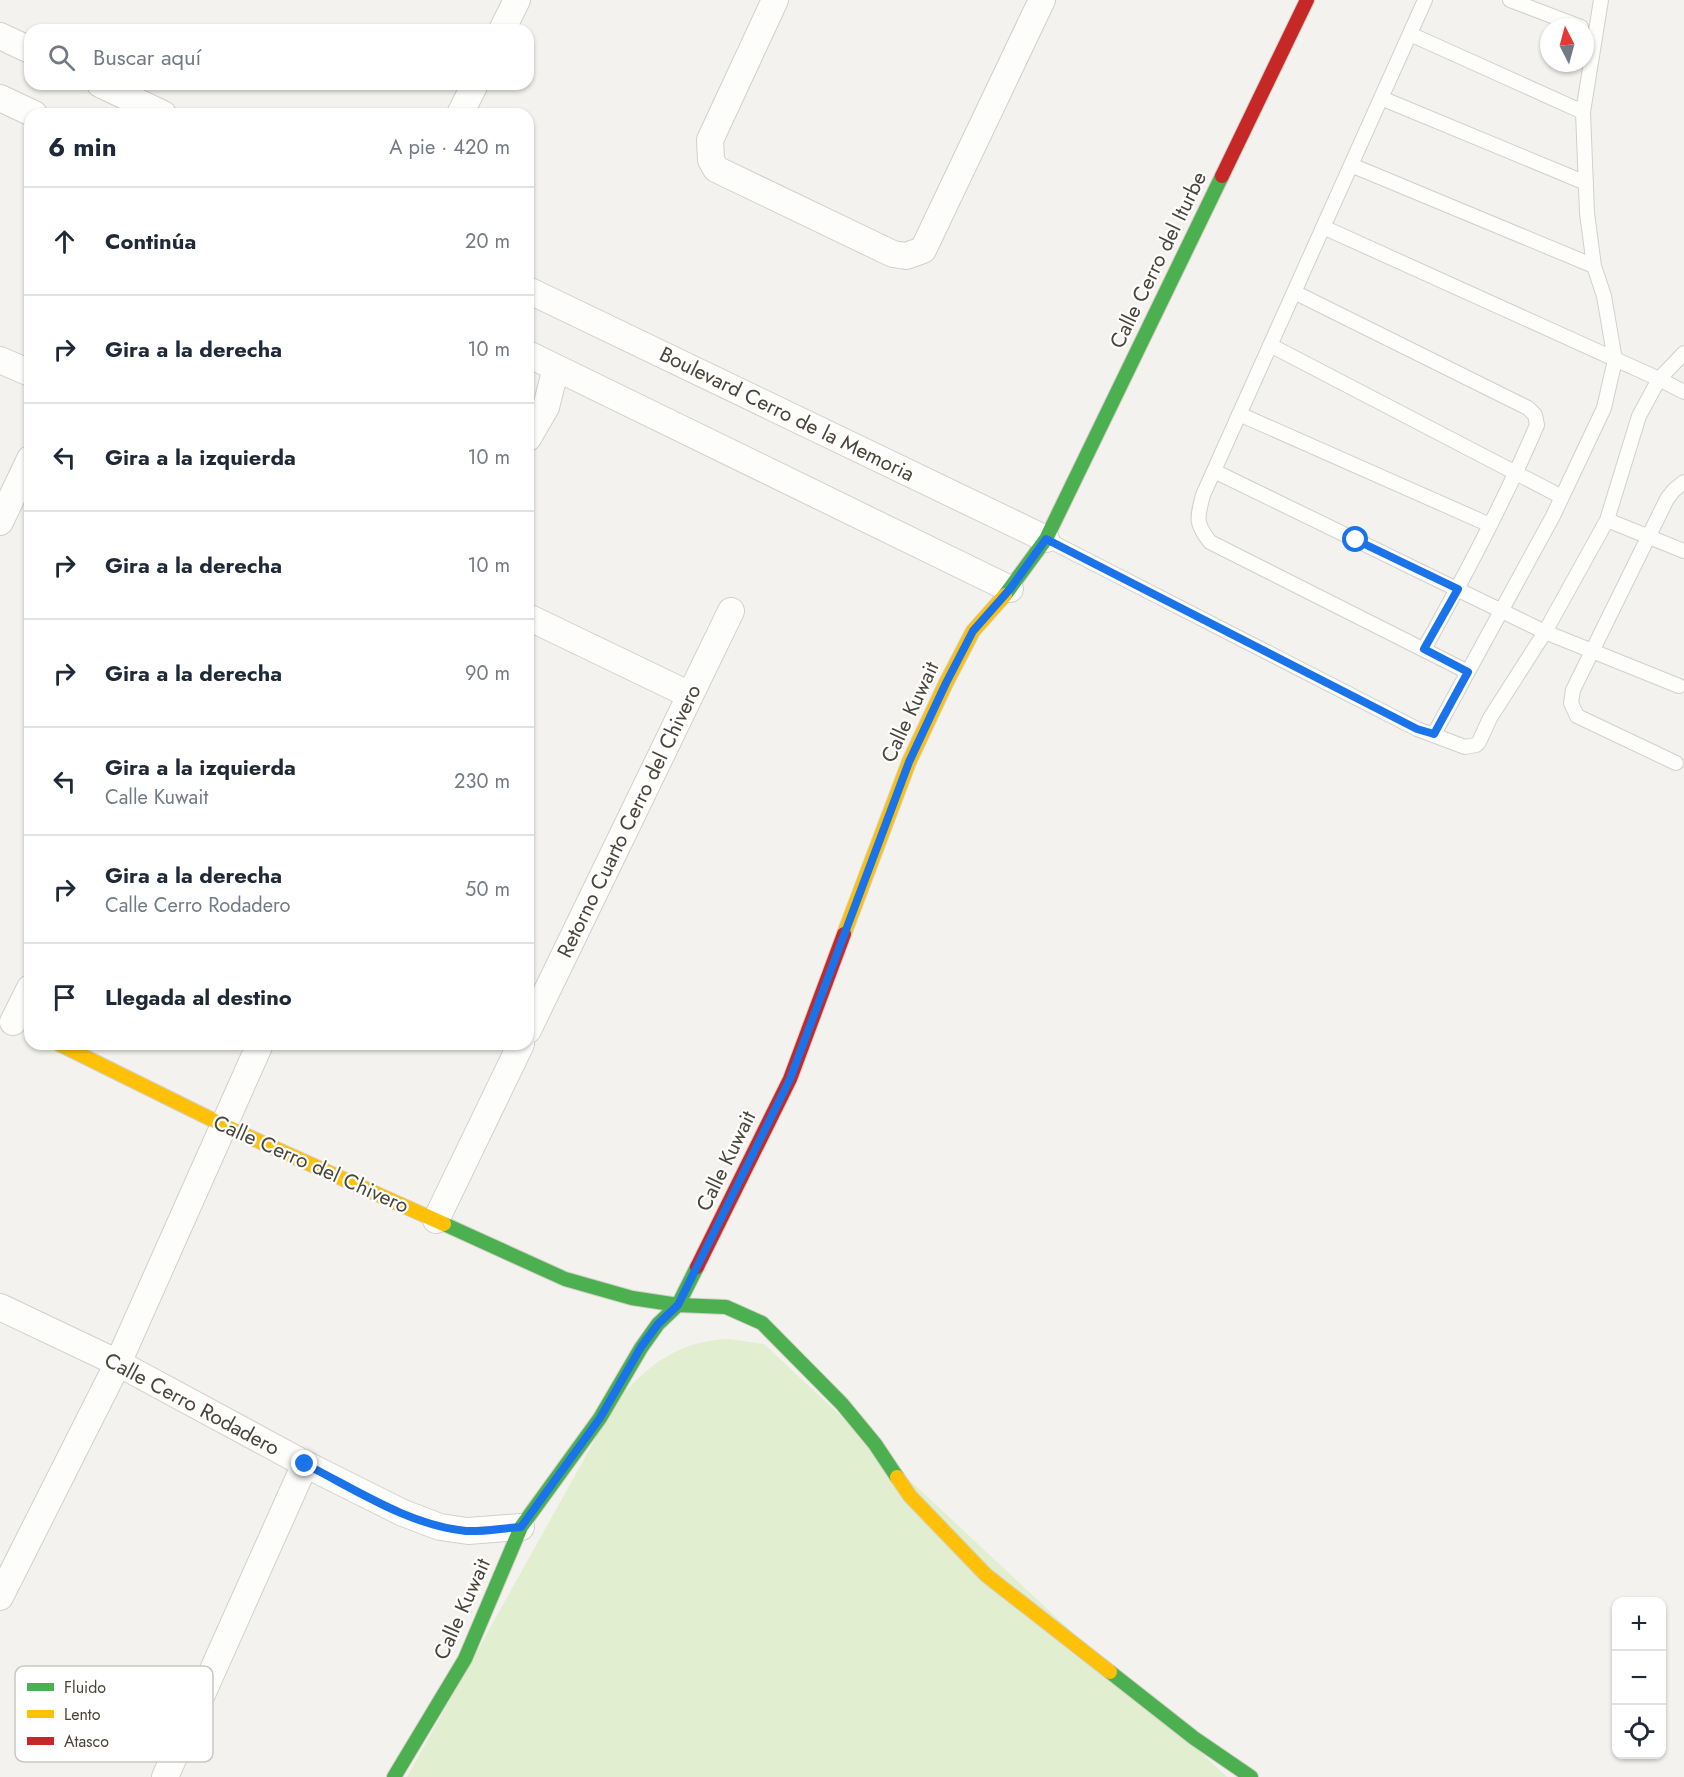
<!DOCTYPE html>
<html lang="es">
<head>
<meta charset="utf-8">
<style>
	:root { --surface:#fff; --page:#f6f6f7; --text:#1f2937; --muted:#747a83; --line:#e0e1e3 }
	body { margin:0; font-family:Jost,sans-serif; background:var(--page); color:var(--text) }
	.controls { position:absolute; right:18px; bottom:18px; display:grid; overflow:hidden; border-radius:12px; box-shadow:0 2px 4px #0004 }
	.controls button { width:54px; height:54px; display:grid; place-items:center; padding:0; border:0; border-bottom:2px solid var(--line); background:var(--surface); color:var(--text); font:30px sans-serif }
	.compass { position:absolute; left:1540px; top:18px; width:54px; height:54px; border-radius:50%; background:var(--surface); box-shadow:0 2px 4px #0004; rotate:354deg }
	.stop { position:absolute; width:18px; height:18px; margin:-14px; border:4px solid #1a73e8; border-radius:50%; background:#fff }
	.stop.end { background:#1a73e8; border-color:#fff; box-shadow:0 2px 6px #0008 }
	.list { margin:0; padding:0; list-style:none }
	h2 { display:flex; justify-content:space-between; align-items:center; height:78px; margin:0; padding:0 24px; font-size:26px }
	h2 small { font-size:20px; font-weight:400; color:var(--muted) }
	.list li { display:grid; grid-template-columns:39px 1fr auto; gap:18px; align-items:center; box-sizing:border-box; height:108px; padding:0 24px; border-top:2px solid var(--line) }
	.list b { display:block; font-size:22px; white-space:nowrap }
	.list p { margin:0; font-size:20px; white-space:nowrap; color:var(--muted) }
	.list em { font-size:20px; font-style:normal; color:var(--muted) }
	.icon { flex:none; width:33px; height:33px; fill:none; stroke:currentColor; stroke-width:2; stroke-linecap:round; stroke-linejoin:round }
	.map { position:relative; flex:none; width:1684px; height:1777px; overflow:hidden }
	.search { position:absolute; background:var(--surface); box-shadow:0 2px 4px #0004; left:24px; top:24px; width:510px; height:66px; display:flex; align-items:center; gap:15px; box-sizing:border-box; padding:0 21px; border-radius:18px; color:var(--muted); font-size:22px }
	.panel { position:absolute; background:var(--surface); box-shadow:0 2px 4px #0004; left:24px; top:108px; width:510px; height:942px; border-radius:18px }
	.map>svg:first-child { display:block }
</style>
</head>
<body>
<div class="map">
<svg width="1684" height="1777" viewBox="0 0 1684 1777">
	<rect width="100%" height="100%" fill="#f4f2ee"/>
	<path fill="#e1eecf" d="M 729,1339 L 764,1344 L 1227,1777 L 407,1777 L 617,1400 C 651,1363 678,1341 729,1339 Z"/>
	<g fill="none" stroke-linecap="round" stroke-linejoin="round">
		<g stroke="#d2d0cb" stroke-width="16">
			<path id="lane" d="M 1425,0 L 1203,495 C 1197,518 1195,523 1210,542 L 1468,672
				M 1510,0 L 1581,27
				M 1410,34 L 1583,112
				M 1381,98 L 1586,183
				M 1351,165 L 1594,266
				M 1294,292 L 1528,408 L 1535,415 L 1537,425 C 1504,502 1465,576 1424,649
				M 1270,345 L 1562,497
				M 1684,353 L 1659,379 L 1684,392
				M 1239,414 L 1490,525
				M 1214,471 L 1545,632 L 1679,686
				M 1607,520 L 1684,551
				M 1046,539 L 1417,729 L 1465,747 L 1476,745 L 1479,742 L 1490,718 L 1545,632 L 1607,520 L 1639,416 L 1659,379 L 1323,227
				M 1434,734 L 1553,516 L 1604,408 L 1615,360 L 1604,296 L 1594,266 L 1587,213 L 1583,112 L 1601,0
				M 1676,763 L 1577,716 L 1571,703 L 1573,690 L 1667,499 L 1674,490 L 1684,482"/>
		</g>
		<g stroke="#d2d0cb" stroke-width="28">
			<path id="street" d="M 775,0 L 710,140 L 711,160 L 716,169 L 893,254 L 906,256 L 923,250 L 1042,0
				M 502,30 L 517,0
				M 0,36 L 30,50
				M 100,84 L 163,114
				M 0,98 L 34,114
				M 460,114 L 475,84
				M 528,290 L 1046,539
				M 528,354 L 1010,589
				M 0,360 L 30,373
				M 528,438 L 546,407 L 556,368
				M 0,522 L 30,459
				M 528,617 L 690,695
				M 13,1022 L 30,988
				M 528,1030 L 731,611
				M 436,1220 L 521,1044
				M 0,1307 L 118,1363 L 305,1464 L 403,1513 L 440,1527 L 468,1531 L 521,1527
				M 0,1597 L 118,1363 L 260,1044
				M 165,1777 L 305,1464"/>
		</g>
		<g stroke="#d3cfc5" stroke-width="16">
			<path id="fast" d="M 1005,595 L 1046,539 L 1222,176
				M 444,1224 L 565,1279 L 632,1298 L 678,1305 L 726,1307 L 762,1323 L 842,1404 L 875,1444 L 897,1477
				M 1110,1672 L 1194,1738 L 1251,1777
				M 394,1777 L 465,1659 L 521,1527 L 600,1418 L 641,1348 L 658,1324 L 678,1305 L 697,1267"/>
		</g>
		<g stroke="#d3cfc5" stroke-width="16">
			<path id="slow" d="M 844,934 L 909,762 L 946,683 L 973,631 L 1005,595
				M 59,1044 L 225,1126 L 444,1224
				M 897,1477 L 910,1496 L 986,1575 L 1110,1672"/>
		</g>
		<g stroke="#d3cfc5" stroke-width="16">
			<path id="jam" d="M 1222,176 L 1307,0
				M 697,1267 L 790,1079 L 844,934"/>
		</g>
		<use href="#lane" stroke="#fdfdfc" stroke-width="14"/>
		<use href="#street" stroke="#fdfdfc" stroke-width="26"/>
		<use href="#fast" stroke="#4caf50" stroke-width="14"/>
		<use href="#slow" stroke="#ffc107" stroke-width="14"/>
		<use href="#jam" stroke="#c62828" stroke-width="14"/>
	</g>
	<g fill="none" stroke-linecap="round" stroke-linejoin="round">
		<path stroke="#1a73e8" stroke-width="8" d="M 305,1464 C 355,1489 408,1525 466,1531 C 483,1532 503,1528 521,1527 L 600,1418 L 641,1347 L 658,1324 L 678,1305 L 790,1079 L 909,762 L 946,683 L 973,631 L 1010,589 L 1046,539 L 1417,729 L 1434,734 L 1468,672 L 1424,649 L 1458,589 L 1356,540"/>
	</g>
	<g text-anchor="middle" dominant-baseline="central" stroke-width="4.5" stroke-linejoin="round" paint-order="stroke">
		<g font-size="21" fill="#4b4439" stroke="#fff">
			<text transform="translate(1158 260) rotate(-64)">Calle Cerro del Iturbe</text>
			<text transform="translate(787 414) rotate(26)">Boulevard Cerro de la Memoria</text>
			<text transform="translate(910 712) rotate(-65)">Calle Kuwait</text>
			<text transform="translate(629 821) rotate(-64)">Retorno Cuarto Cerro del Chivero</text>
			<text transform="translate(726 1161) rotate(-64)">Calle Kuwait</text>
			<text transform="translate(311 1164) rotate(24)">Calle Cerro del Chivero</text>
			<text transform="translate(192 1404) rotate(28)">Calle Cerro Rodadero</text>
			<text transform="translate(462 1609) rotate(-66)">Calle Kuwait</text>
		</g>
	</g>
	<rect x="15" y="1666" width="198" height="96" rx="9" fill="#fff" stroke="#c9c7c4" stroke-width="1.5"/>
	<rect x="27" y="1683" width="27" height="8" fill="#4caf50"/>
	<rect x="27" y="1710" width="27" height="8" fill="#ffc107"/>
	<rect x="27" y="1737" width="27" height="8" fill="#c62828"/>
	<g font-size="16" fill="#4b4439">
		<text x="64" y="1693">Fluido</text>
		<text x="64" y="1720">Lento</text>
		<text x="64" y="1747">Atasco</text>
	</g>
</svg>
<div class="controls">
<button>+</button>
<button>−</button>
<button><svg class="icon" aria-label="locate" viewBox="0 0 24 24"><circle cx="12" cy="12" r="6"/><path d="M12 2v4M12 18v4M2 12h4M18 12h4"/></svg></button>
</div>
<svg class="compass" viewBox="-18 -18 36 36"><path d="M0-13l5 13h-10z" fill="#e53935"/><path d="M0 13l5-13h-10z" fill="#747a83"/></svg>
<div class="stop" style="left:1356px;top:540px"></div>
<div class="stop end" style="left:305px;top:1464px"></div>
<div class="search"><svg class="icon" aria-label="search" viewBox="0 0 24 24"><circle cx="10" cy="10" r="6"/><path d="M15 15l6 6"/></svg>Buscar aquí</div>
<section class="panel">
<h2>6 min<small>A pie · 420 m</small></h2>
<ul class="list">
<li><svg class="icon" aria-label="ahead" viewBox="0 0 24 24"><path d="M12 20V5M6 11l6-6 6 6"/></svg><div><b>Continúa</b></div><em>20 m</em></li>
<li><svg class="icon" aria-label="right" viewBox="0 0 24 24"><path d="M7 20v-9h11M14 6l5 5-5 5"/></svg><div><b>Gira a la derecha</b></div><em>10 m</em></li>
<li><svg class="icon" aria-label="left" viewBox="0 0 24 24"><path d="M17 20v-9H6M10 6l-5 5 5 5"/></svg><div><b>Gira a la izquierda</b></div><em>10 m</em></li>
<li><svg class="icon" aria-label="right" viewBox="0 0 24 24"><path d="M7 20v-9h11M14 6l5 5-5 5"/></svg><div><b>Gira a la derecha</b></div><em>10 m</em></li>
<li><svg class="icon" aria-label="right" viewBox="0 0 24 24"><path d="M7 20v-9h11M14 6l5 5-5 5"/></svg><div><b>Gira a la derecha</b></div><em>90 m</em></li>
<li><svg class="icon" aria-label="left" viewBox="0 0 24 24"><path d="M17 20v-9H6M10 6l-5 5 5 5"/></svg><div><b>Gira a la izquierda</b><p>Calle Kuwait</p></div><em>230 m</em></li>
<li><svg class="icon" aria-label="right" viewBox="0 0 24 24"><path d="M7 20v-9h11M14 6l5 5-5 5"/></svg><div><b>Gira a la derecha</b><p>Calle Cerro Rodadero</p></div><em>50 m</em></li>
<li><svg class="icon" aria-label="arrive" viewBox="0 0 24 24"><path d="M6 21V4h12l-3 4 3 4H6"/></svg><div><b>Llegada al destino</b></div></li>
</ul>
</section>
</div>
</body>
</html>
